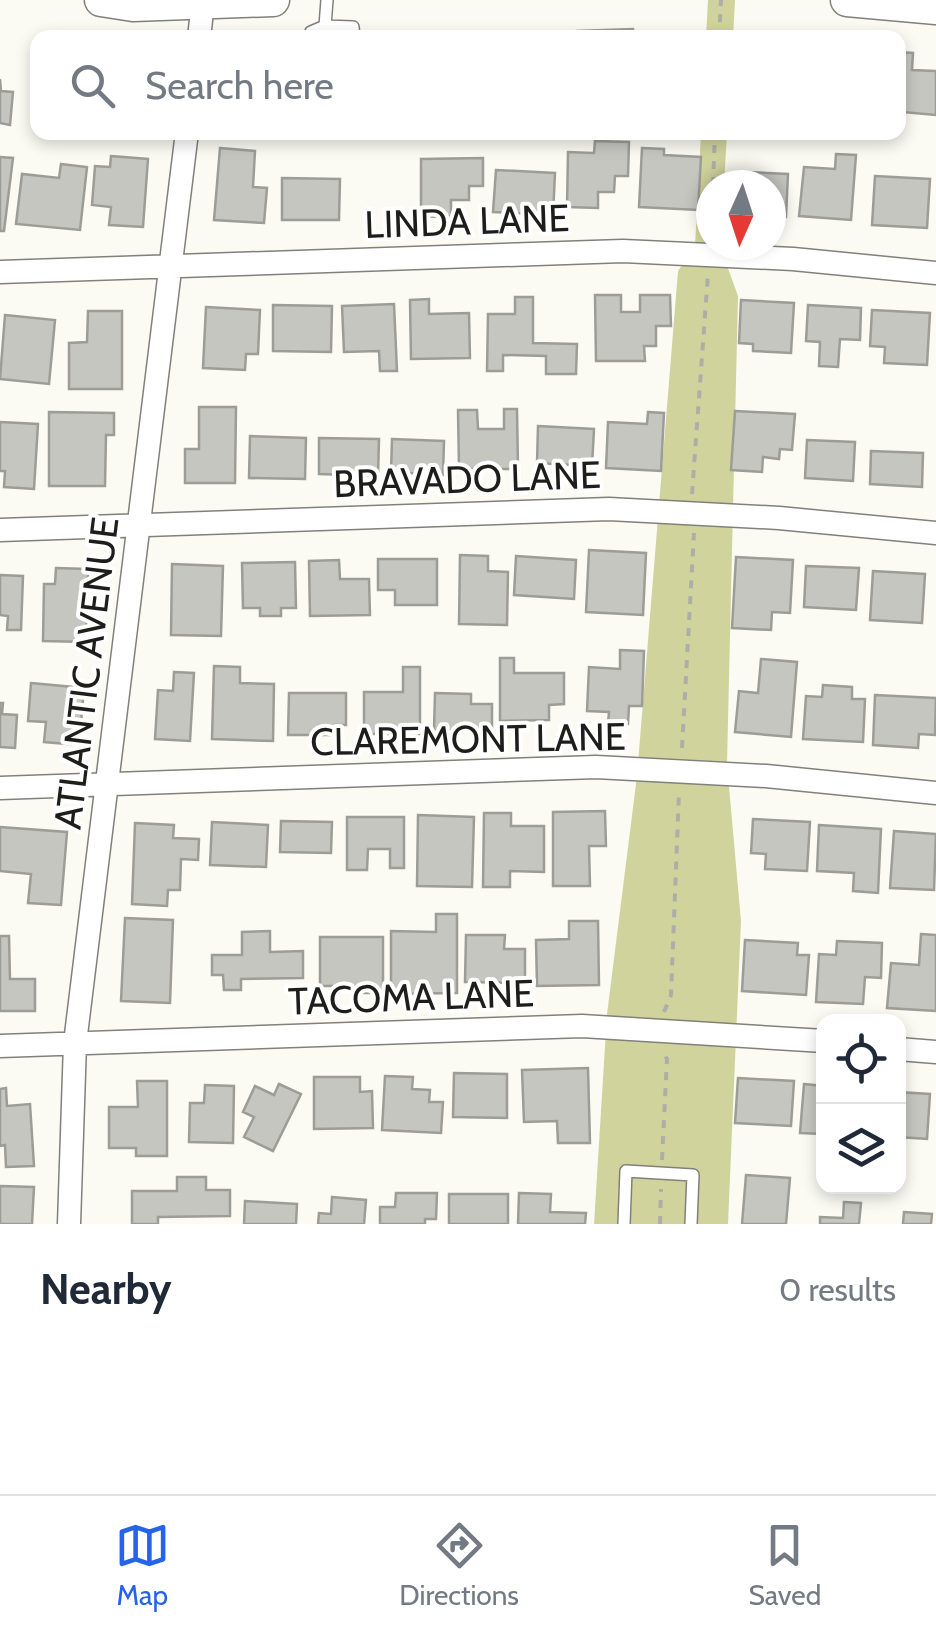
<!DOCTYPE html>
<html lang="en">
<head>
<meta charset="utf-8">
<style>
	:root { --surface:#fff; --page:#f2f2f3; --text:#1f2937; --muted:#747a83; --line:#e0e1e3; --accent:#2563eb }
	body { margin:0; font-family:Cabin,sans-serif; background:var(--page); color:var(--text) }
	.controls { position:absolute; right:30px; bottom:30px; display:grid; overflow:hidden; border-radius:20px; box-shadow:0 5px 15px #0003 }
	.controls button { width:90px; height:90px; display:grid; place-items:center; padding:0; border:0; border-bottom:2px solid var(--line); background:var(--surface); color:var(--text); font:50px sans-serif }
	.compass { position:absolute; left:696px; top:170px; width:90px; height:90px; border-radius:50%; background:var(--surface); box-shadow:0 5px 15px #0003; rotate:183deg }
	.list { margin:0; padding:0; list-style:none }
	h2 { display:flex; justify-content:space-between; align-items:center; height:130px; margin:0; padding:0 40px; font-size:42px }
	h2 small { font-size:32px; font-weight:400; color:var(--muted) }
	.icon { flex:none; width:55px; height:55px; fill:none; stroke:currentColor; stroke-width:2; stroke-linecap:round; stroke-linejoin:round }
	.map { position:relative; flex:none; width:936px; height:1224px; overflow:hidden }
	.search { position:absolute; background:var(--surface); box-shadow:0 5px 15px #0003; left:30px; right:30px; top:30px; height:110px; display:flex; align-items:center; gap:25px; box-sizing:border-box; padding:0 35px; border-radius:20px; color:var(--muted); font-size:38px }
	.sheet { height:270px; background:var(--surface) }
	nav { display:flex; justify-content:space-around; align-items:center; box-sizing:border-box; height:140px; border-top:2px solid var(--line); background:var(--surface); font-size:28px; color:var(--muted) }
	nav a { display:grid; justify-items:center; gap:5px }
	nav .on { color:var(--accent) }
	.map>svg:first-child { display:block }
</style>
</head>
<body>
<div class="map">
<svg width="936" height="1224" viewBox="0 0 936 1224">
	<rect width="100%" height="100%" fill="#fbfbf4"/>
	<path fill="#d1d39d" d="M 708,0 L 735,0 L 733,37 L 706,37 Z
		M 701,133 L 727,133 L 724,185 L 711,185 L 711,245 L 721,249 L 738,296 L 727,764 L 741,921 L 728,1224 L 594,1224 L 607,1014 L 637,776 L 678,271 L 695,246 Z"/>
	<path fill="#c5c6c0" stroke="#9c9d97" stroke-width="2.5" d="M 633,29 L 634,38 L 577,38 L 577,31 Z
		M 898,52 L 913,53 L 912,70 L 936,71 L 936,115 L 903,112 L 902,127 L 898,127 Z
		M 0,79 L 1,91 L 13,92 L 10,125 L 0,123 Z
		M 595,141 L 629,142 L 628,176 L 615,176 L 614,192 L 598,192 L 598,208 L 567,207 L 568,152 L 594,153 Z
		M 220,148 L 255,151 L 253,187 L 267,188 L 264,223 L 214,220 Z
		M 642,148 L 664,149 L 664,155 L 701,157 L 698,210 L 639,207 Z
		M 836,154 L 856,155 L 851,220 L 799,216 L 804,167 L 835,169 Z
		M 111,156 L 148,159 L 143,227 L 109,225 L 111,207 L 92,205 L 95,166 L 110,167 Z
		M 0,157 L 13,158 L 4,231 L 0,231 Z
		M 483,158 L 483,186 L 469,186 L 469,200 L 451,200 L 451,216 L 421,217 L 421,159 Z
		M 61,164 L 87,167 L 80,230 L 16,224 L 22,174 L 59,178 Z
		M 496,170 L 555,173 L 553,215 L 493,212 Z
		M 746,172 L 788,174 L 786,217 L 771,216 L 771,185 L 745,185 Z
		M 875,176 L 930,179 L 927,228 L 872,225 Z
		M 282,178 L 340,179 L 339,220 L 282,220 Z
		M 595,295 L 621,295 L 621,312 L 640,312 L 640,295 L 670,295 L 671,326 L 656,326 L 656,346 L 644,346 L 645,361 L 596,361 Z
		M 515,297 L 533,297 L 533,343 L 577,344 L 576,374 L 546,374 L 546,356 L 503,355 L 503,371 L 487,371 L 488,314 L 515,314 Z
		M 429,299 L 429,314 L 469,313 L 470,358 L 411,359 L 410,300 Z
		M 741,300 L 794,303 L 791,353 L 753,351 L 753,344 L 739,343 Z
		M 394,304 L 397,371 L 380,371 L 379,351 L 344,352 L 342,306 Z
		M 273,305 L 332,306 L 331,352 L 273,351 Z
		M 808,305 L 861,308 L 860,340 L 840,339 L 838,367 L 819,366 L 820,342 L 806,341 Z
		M 206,307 L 260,310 L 258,354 L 246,354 L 245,370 L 203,368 Z
		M 872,310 L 930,313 L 927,365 L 884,363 L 885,347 L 870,346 Z
		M 88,311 L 122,311 L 122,389 L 69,389 L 69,343 L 87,342 Z
		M 5,315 L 55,320 L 49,384 L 0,379 Z
		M 199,407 L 236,407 L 235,483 L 185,483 L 185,449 L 199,449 Z
		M 504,409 L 517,409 L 518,469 L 459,469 L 458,410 L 477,410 L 478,429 L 504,429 Z
		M 735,411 L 795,414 L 792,450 L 780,449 L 779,459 L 763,457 L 762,472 L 731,470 Z
		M 49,412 L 114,413 L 114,435 L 106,435 L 105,486 L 49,486 Z
		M 648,412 L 664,413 L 661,471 L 606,468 L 608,422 L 647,424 Z
		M 0,422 L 38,424 L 34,489 L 4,487 L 5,471 L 0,471 Z
		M 538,426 L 594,429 L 592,466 L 537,463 Z
		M 250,436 L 306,438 L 305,479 L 249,478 Z
		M 319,438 L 379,439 L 378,476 L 319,474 Z
		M 392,439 L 444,441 L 443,475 L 391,472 Z
		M 807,440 L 855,442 L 853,481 L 805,478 Z
		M 871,451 L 923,453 L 922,487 L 870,484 Z
		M 589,550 L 646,553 L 643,615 L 586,612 Z
		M 460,555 L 488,556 L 488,571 L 508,572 L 507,625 L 459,624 Z
		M 516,556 L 576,560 L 574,599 L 514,595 Z
		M 736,557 L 793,560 L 790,613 L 772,612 L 771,630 L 732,628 Z
		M 378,559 L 437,559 L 437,605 L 395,605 L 395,590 L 378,590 Z
		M 339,560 L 340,579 L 369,579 L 370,615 L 310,616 L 309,561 Z
		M 295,562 L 296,608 L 281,608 L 281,616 L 260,616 L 260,608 L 243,608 L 242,563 Z
		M 172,564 L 223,566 L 221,636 L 171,635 Z
		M 806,566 L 859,568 L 856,610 L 804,607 Z
		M 56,568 L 88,569 L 86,642 L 43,641 L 44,584 L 55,584 Z
		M 873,571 L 925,574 L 922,623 L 870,620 Z
		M 0,575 L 23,576 L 21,630 L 7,630 L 8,616 L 0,615 Z
		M 620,650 L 644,651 L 642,706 L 629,706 L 628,724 L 608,723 L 609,712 L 587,711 L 589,667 L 620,669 Z
		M 500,658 L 514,658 L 514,673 L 564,673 L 564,704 L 549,705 L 549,720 L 500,721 Z
		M 761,659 L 797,662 L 791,737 L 735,732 L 739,691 L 758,693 Z
		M 214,666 L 240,667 L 240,683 L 274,684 L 273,741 L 212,739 Z
		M 403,667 L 420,667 L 420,734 L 364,734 L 364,692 L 403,692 Z
		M 174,672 L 194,673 L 190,741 L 155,739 L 158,690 L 173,691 Z
		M 31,683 L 84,688 L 79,745 L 44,742 L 46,722 L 28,721 Z
		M 823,685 L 852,687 L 852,699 L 865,699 L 863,742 L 803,739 L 806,696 L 822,697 Z
		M 289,693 L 346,693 L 346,725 L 336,725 L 336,735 L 288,735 Z
		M 435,693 L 471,694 L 471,704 L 492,704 L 492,731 L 434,730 Z
		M 875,695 L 936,698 L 935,735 L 919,734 L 918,748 L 873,745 Z
		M 0,703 L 3,703 L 2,714 L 17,715 L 15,748 L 0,747 Z
		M 605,811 L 606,846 L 589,846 L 590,886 L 553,886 L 553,812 Z
		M 484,813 L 511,813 L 511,826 L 544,826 L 544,872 L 510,871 L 510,887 L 483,887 Z
		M 418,815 L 474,817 L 472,887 L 417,886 Z
		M 347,817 L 404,817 L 404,868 L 390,868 L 390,849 L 368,849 L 367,870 L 347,870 Z
		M 753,819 L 810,822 L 807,871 L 765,869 L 766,854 L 751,853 Z
		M 281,821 L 332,822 L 331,853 L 280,852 Z
		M 212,822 L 268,825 L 266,867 L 210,865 Z
		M 135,823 L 174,825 L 173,838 L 199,839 L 198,860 L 181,859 L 180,890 L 168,890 L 167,906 L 132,904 Z
		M 819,825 L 881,829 L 878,893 L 853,891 L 854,873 L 817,871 Z
		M 0,827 L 67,832 L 61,905 L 28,903 L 31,874 L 0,871 Z
		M 894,831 L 936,834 L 934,890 L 890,888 Z
		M 436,914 L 457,914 L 457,993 L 391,994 L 391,931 L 436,932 Z
		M 125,918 L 173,920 L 170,1003 L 121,1001 Z
		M 569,921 L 598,921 L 599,985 L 537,986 L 536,940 L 569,939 Z
		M 270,931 L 270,952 L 303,951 L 303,978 L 241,979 L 241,990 L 224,990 L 223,975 L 212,975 L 212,955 L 242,955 L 242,932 Z
		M 921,934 L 936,935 L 936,1011 L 887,1008 L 891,963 L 919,965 Z
		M 466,935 L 505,935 L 504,949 L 525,949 L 525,983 L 465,982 Z
		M 0,936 L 9,936 L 10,979 L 35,979 L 35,1011 L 0,1011 Z
		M 320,937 L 383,937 L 383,993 L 357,993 L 358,986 L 320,986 Z
		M 745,940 L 798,943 L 797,955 L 809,955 L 806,995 L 742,991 Z
		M 837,941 L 882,943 L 881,978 L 865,977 L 863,1004 L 816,1002 L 819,954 L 836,955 Z
		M 588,1068 L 590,1143 L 558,1143 L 557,1121 L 524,1122 L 522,1070 Z
		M 454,1073 L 507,1074 L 507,1118 L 453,1117 Z
		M 385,1076 L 413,1077 L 412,1089 L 430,1090 L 429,1102 L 443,1102 L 441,1133 L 382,1130 Z
		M 314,1077 L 360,1077 L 360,1092 L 372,1091 L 373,1128 L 314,1129 Z
		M 738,1078 L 794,1081 L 791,1126 L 735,1123 Z
		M 137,1081 L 167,1081 L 167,1156 L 136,1156 L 136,1148 L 109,1148 L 109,1107 L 138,1107 Z
		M 279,1084 L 301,1094 L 273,1151 L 244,1137 L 254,1117 L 243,1112 L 255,1086 L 274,1095 Z
		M 804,1084 L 824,1086 L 824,1134 L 800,1133 Z
		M 205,1085 L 234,1086 L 233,1143 L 189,1142 L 190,1103 L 204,1103 Z
		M 6,1088 L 7,1106 L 30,1104 L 34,1166 L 6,1167 L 5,1145 L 0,1146 L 0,1089 Z
		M 898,1092 L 930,1094 L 927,1139 L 898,1137 Z
		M 746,1175 L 790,1178 L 786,1224 L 742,1224 Z
		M 177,1177 L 206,1177 L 206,1190 L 230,1190 L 230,1216 L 158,1217 L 158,1224 L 132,1224 L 132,1191 L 177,1191 Z
		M 0,1186 L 34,1187 L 32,1224 L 0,1224 Z
		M 396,1193 L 437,1193 L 436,1219 L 425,1219 L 425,1224 L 380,1224 L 380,1207 L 395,1207 Z
		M 519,1193 L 551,1194 L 550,1212 L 586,1213 L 585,1224 L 518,1224 Z
		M 449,1194 L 508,1194 L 508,1224 L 449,1224 Z
		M 332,1197 L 366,1200 L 364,1224 L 318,1224 L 319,1213 L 331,1214 Z
		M 245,1201 L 297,1204 L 296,1224 L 244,1224 Z
		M 844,1202 L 861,1203 L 859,1224 L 820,1224 L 820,1217 L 843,1218 Z
		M 904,1212 L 932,1214 L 931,1224 L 903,1224 Z"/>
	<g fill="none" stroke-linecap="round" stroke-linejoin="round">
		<g stroke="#81817b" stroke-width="14">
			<path id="lane" d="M 325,26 L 327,0
				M 311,38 L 311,32 L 325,26 L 353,27 L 354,38
				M 624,1224 L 626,1171 L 693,1175 L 691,1224"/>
		</g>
		<g stroke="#81817b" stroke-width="25">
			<path id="street" d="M 199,38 L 203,2
				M 0,272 L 623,251 L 793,259 L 936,273
				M 0,530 L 609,509 L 779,518 L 936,533
				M 0,788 L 596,767 L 766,776 L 936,793
				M 0,1046 L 582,1026 L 824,1041
				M 898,1049 L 936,1052
				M 69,1224 L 75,1043 L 187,132"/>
		</g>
		<g stroke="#81817b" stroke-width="35">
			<path id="secondary" d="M 101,0 L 133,5 L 273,0
				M 847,0 L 936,8"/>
		</g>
		<path stroke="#aeaea8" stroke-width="4" stroke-dasharray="8 8" stroke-linecap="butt" d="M 719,38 L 721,0
			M 713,185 L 715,132
			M 692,494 L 708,274
			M 682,748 L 694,533
			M 664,1012 L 671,995 L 679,793
			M 662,1160 L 667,1059 L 662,1051
			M 660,1224 L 661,1189"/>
		<use href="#lane" stroke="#fff" stroke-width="11"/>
		<use href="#street" stroke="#fff" stroke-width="22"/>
		<use href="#secondary" stroke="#fff" stroke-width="32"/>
	</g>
	<g text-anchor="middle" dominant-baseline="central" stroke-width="8" stroke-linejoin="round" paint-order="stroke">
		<g font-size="38" fill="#1d1d1b" stroke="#fff">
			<text transform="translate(467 221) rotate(-2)">LINDA LANE</text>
			<text transform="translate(467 479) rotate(-2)">BRAVADO LANE</text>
			<text transform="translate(86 673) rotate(-83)">ATLANTIC AVENUE</text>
			<text transform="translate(468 739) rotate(-1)">CLAREMONT LANE</text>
			<text transform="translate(411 997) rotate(-2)">TACOMA LANE</text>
		</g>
	</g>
</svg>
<div class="controls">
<button><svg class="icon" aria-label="locate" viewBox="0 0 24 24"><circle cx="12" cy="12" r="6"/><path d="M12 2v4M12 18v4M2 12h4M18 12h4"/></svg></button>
<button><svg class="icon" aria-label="layers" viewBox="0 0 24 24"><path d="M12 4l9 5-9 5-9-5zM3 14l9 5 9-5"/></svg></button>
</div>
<svg class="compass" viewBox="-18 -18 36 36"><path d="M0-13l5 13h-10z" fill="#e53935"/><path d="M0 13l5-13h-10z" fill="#747a83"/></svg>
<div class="search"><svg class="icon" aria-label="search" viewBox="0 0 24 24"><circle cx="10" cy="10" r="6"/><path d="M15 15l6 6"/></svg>Search here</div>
</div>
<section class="sheet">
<h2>Nearby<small>0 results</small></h2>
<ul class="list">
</ul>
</section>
<nav>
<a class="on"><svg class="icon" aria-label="map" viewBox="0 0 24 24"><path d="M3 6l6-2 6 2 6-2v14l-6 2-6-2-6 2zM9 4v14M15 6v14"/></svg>Map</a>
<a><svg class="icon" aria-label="directions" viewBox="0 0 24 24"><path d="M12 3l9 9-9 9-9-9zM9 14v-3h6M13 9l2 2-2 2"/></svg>Directions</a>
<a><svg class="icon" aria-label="saved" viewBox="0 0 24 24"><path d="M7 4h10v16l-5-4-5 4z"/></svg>Saved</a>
</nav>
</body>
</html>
